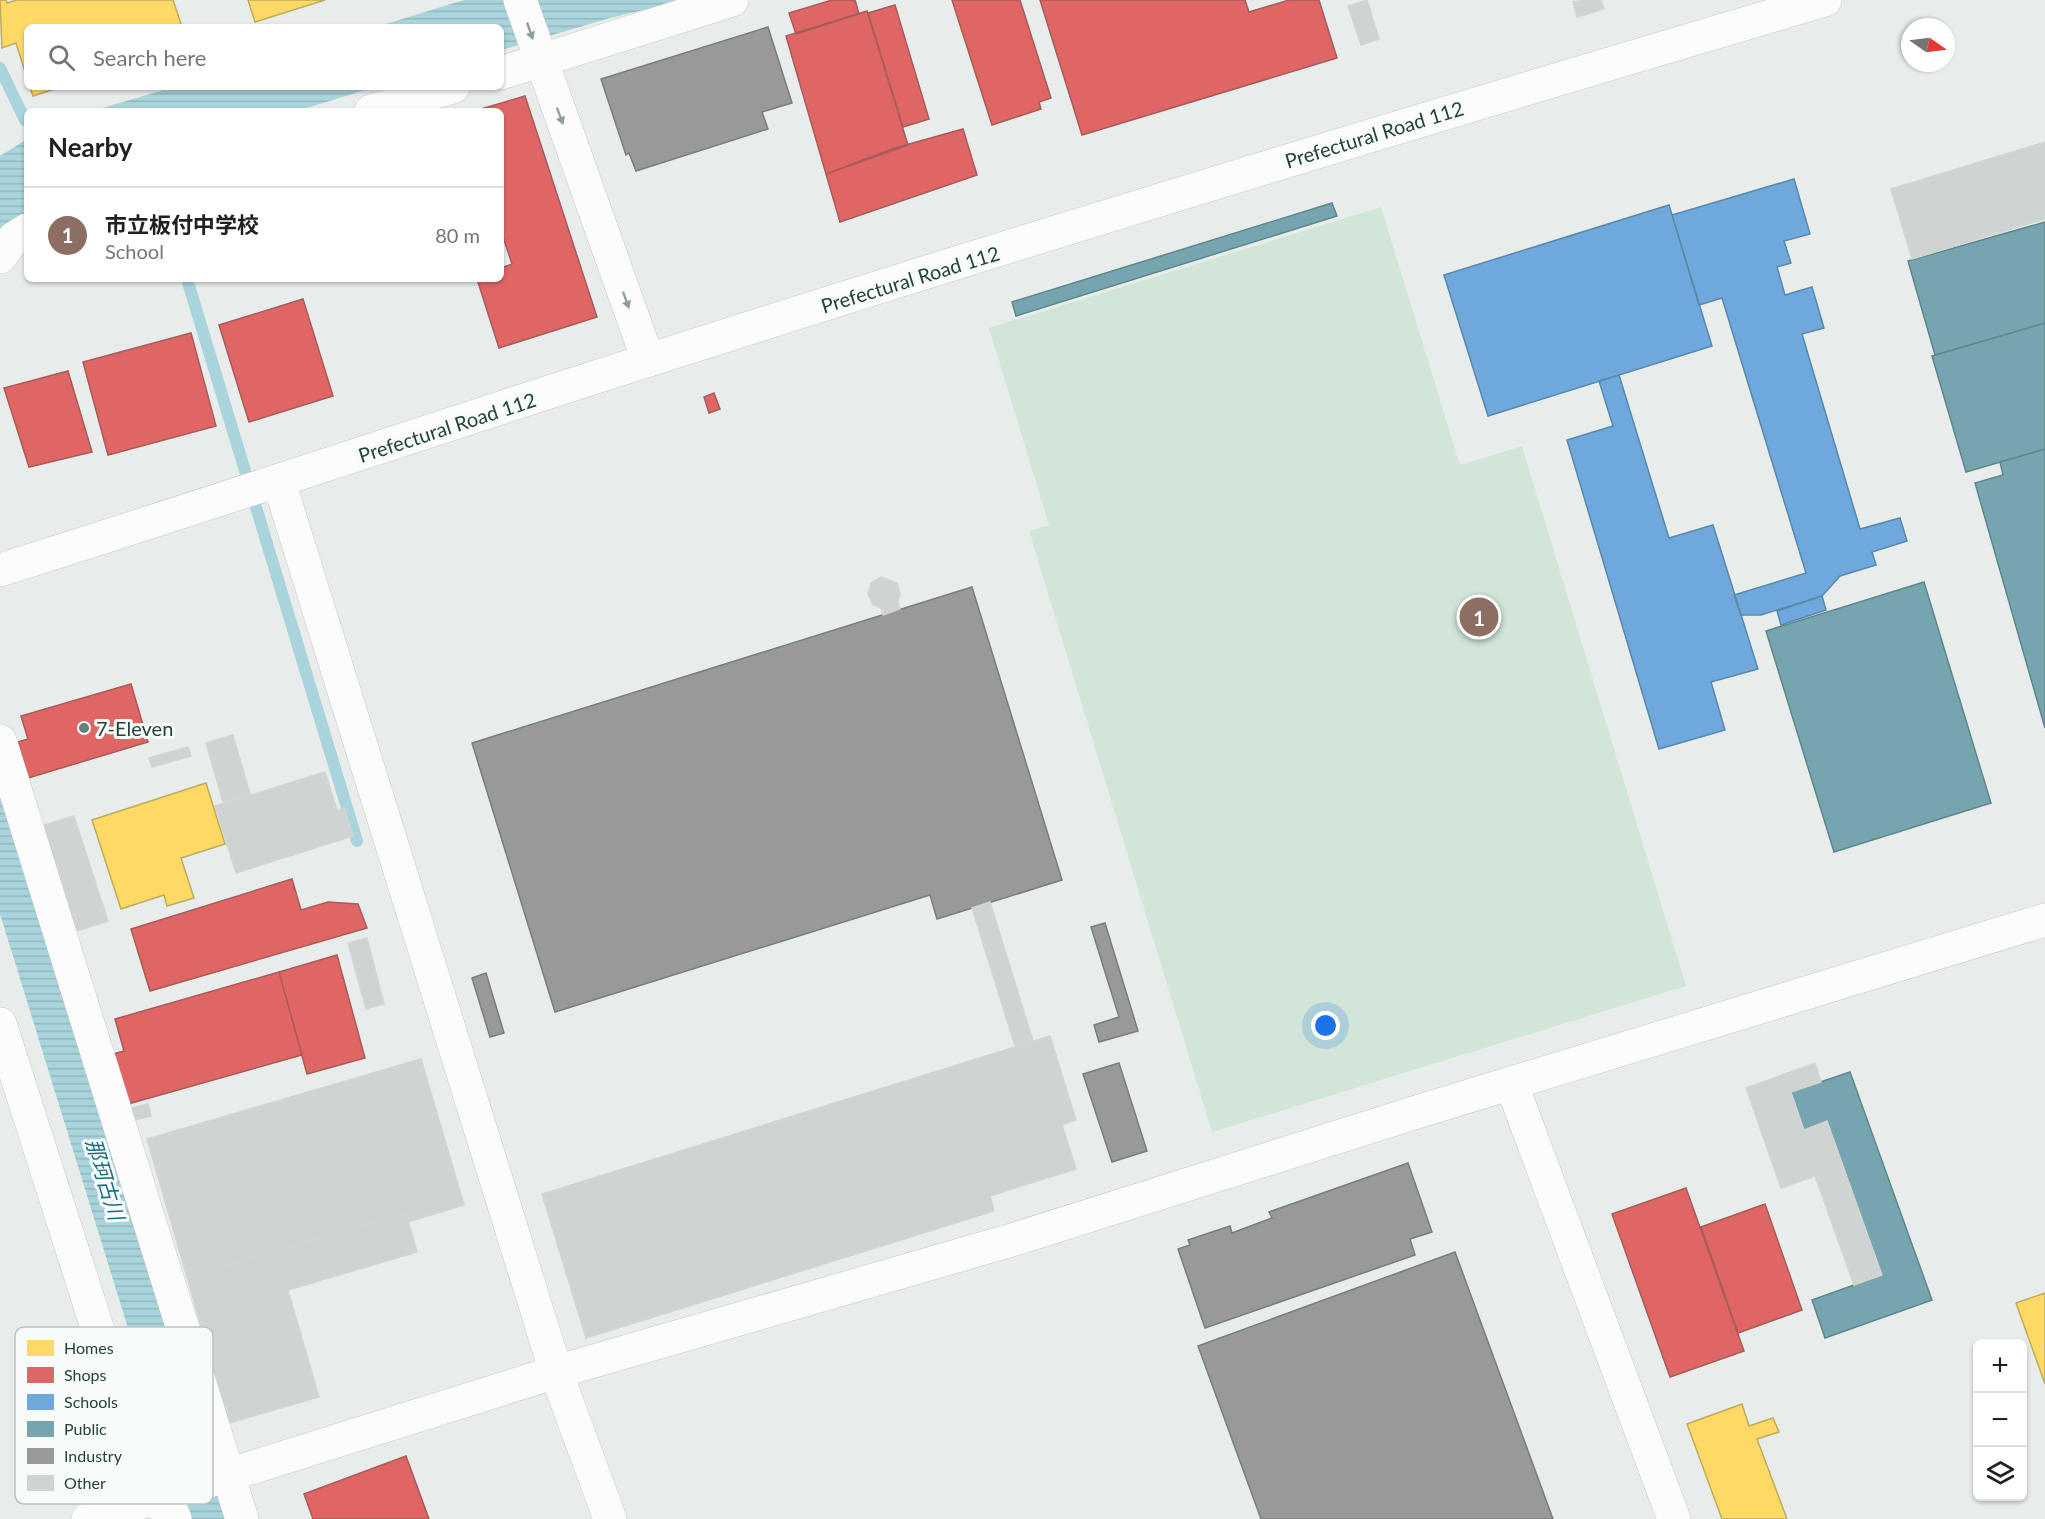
<!DOCTYPE html>
<html lang="en">
<head>
<meta charset="utf-8">
<style>
	:root { --surface:#fff; --page:#f2f2f2; --text:#202124; --muted:#757577; --line:#e0e0e0; --accent:#0b8043 }
	body { margin:0; font-family:Lato,"Noto Sans JP",sans-serif; background:var(--page); color:var(--text) }
	.controls { position:absolute; right:18px; bottom:18px; display:grid; overflow:hidden; border-radius:9px; box-shadow:0 2px 4px #0004 }
	.controls button { width:54px; height:54px; display:grid; place-items:center; padding:0; border:0; border-bottom:2px solid var(--line); background:var(--surface); color:var(--text); font:30px sans-serif }
	.compass { position:absolute; left:1901px; top:18px; width:54px; height:54px; border-radius:50%; background:var(--surface); box-shadow:0 2px 4px #0004; rotate:104deg }
	.you { position:absolute; left:1326px; top:1026px; width:21px; height:21px; margin:-15px; border:4px solid #fff; border-radius:50%; background:#1a73e8; box-shadow:0 0 0 9px #1a73e833 }
	.badge { display:grid; place-items:center; width:39px; height:39px; border-radius:50%; background:var(--accent); color:#fff; font-size:20px; font-weight:700 }
	.pin { position:absolute; translate:-50% -50%; border:3px solid #fff; box-shadow:0 2px 6px #0006 }
	.list { margin:0; padding:0; list-style:none }
	h2 { display:flex; justify-content:space-between; align-items:center; height:78px; margin:0; padding:0 24px; font-size:26px }
	h2 small { font-size:20px; font-weight:400; color:var(--muted) }
	.list li { display:grid; grid-template-columns:39px 1fr auto; gap:18px; align-items:center; box-sizing:border-box; height:96px; padding:0 24px; border-top:2px solid var(--line) }
	.list b { display:block; font-size:22px; white-space:nowrap }
	.list p { margin:0; font-size:20px; white-space:nowrap; color:var(--muted) }
	.list em { font-size:20px; font-style:normal; color:var(--muted) }
	.icon { flex:none; width:33px; height:33px; fill:none; stroke:currentColor; stroke-width:2; stroke-linecap:round; stroke-linejoin:round }
	.map { position:relative; flex:none; width:2045px; height:1519px; overflow:hidden }
	.search { position:absolute; background:var(--surface); box-shadow:0 2px 4px #0004; left:24px; top:24px; width:480px; height:66px; display:flex; align-items:center; gap:15px; box-sizing:border-box; padding:0 21px; border-radius:9px; color:var(--muted); font-size:22px }
	.panel { position:absolute; background:var(--surface); box-shadow:0 2px 4px #0004; left:24px; top:108px; width:480px; height:174px; border-radius:9px }
	.map>svg:first-child { display:block }
</style>
</head>
<body>
<div class="map">
<svg width="2045" height="1519" viewBox="0 0 2045 1519">
	<defs>
		<pattern id="water-rules" width="6" height="5" patternUnits="userSpaceOnUse" patternTransform="scale(1.5)"><rect width="6" height="5" fill="#a9d4db"/><path d="M0 2.5h6" fill="none" stroke="#91b7bd"/></pattern>
	</defs>
	<rect width="100%" height="100%" fill="#e8edeb"/>
	<path fill="#d1e6d8" d="M 1381,207 L 1460,465 L 1522,446 L 1686,986 L 1212,1132 L 1029,531 L 1049,525 L 989,328 Z"/>
	<path fill="url(#water-rules)" d="M 464,0 L 685,0 L 610,18 L 501,50 L 501,27 L 376,27 Z
		M 174,87 L 375,87 L 297,111 L 92,111 Z
		M 27,139 L 27,214 L 0,243 L 0,156 Z
		M 0,768 L 236,1519 L 187,1519 L 0,914 Z"/>
	<path fill="#ffd966" stroke="#bdac59" stroke-width="1.5" d="M 0,0 L 6,0 L 7,3 L 17,0 L 173,0 L 182,27 L 27,27 L 27,78 L 16,43 L 2,48 Z
		M 248,0 L 325,0 L 255,22 Z
		M 30,87 L 57,87 L 58,88 L 33,96 Z
		M 206,783 L 225,844 L 181,858 L 194,898 L 167,906 L 164,895 L 121,909 L 92,820 Z
		M 2045,1293 L 2045,1384 L 2016,1303 Z
		M 1742,1404 L 1749,1426 L 1773,1418 L 1779,1432 L 1757,1439 L 1787,1519 L 1722,1519 L 1687,1424 Z"/>
	<path fill="#e06666" stroke="#a85b59" stroke-width="1.5" d="M 832,0 L 855,0 L 859,14 L 796,34 L 789,13 Z
		M 952,0 L 1020,0 L 1051,98 L 1039,102 L 1041,109 L 992,125 Z
		M 1040,0 L 1245,0 L 1249,12 L 1289,0 L 1319,0 L 1337,58 L 1082,135 Z
		M 895,5 L 929,119 L 903,127 L 868,13 Z
		M 867,11 L 908,145 L 826,174 L 786,36 Z
		M 525,96 L 597,317 L 499,348 L 477,279 L 501,279 L 501,268 L 512,264 L 501,231 L 501,111 L 474,111 Z
		M 963,129 L 977,175 L 840,222 L 826,174 L 895,148 Z
		M 303,299 L 333,396 L 249,422 L 219,325 Z
		M 191,333 L 216,426 L 108,455 L 83,362 Z
		M 68,371 L 92,452 L 29,467 L 4,388 Z
		M 714,393 L 720,409 L 709,413 L 704,397 Z
		M 131,684 L 148,742 L 28,778 L 18,742 L 28,739 L 21,716 Z
		M 292,879 L 301,910 L 328,902 L 358,904 L 367,928 L 150,991 L 131,929 Z
		M 337,955 L 365,1058 L 307,1074 L 279,972 Z
		M 279,972 L 302,1055 L 128,1104 L 113,1054 L 124,1051 L 115,1019 Z
		M 1686,1188 L 1744,1351 L 1670,1377 L 1612,1214 Z
		M 1765,1204 L 1802,1310 L 1738,1333 L 1701,1227 Z
		M 406,1456 L 429,1519 L 313,1519 L 304,1494 Z"/>
	<path fill="#6fa8dc" stroke="#5889ab" stroke-width="1.5" d="M 1794,179 L 1810,234 L 1784,241 L 1791,263 L 1777,267 L 1785,295 L 1812,287 L 1824,328 L 1802,334 L 1860,529 L 1900,518 L 1907,541 L 1872,552 L 1876,565 L 1840,576 L 1822,596 L 1761,615 L 1741,615 L 1734,595 L 1806,573 L 1722,298 L 1699,305 L 1672,215 Z
		M 1669,205 L 1712,346 L 1488,416 L 1444,275 Z
		M 1619,375 L 1669,538 L 1713,525 L 1758,669 L 1711,682 L 1725,730 L 1659,749 L 1567,440 L 1613,426 L 1599,381 Z
		M 1822,596 L 1826,610 L 1781,625 L 1777,611 Z"/>
	<path fill="#76a5af" stroke="#5d878c" stroke-width="1.5" d="M 1332,203 L 1337,216 L 1016,316 L 1012,302 Z
		M 2045,222 L 2045,323 L 1935,355 L 1908,261 Z
		M 2045,323 L 2045,449 L 1966,472 L 1932,356 Z
		M 2045,449 L 2045,728 L 1975,483 L 2003,475 L 2000,462 Z
		M 1924,582 L 1991,803 L 1834,852 L 1766,631 Z
		M 1850,1072 L 1932,1300 L 1825,1338 L 1812,1300 L 1882,1275 L 1827,1121 L 1804,1130 L 1791,1092 Z"/>
	<path fill="#999" stroke="#767f7c" stroke-width="1.5" d="M 768,27 L 792,103 L 762,112 L 768,129 L 636,171 L 629,153 L 626,155 L 601,79 Z
		M 972,587 L 1062,880 L 937,919 L 930,895 L 555,1012 L 472,743 Z
		M 1105,923 L 1138,1031 L 1099,1042 L 1094,1025 L 1119,1017 L 1091,927 Z
		M 486,973 L 504,1033 L 490,1037 L 472,978 Z
		M 1119,1063 L 1147,1151 L 1112,1162 L 1083,1074 Z
		M 1408,1163 L 1432,1232 L 1410,1239 L 1415,1255 L 1205,1328 L 1178,1249 L 1190,1245 L 1188,1240 L 1230,1226 L 1232,1233 L 1272,1218 L 1269,1212 Z
		M 1455,1252 L 1553,1519 L 1261,1519 L 1198,1346 Z"/>
	<g fill="none" stroke-linecap="round" stroke-linejoin="round">
		<path stroke="#a9d4db" stroke-width="12" d="M 0,68 L 25,120
			M 187,279 L 357,841"/>
	</g>
	<path fill="#cfd4d2" stroke="#d1d6d4" stroke-width="1.5" d="M 1367,0 L 1379,39 L 1361,45 L 1348,6 Z
		M 1582,0 L 1601,0 L 1604,9 L 1577,17 L 1573,2 Z
		M 2045,142 L 2045,219 L 1912,259 L 1891,189 Z
		M 881,577 L 897,583 L 900,594 L 898,601 L 900,609 L 883,615 L 881,608 L 873,605 L 868,594 L 871,583 Z
		M 233,735 L 250,794 L 223,802 L 206,743 Z
		M 188,747 L 191,756 L 152,767 L 149,758 Z
		M 325,772 L 337,810 L 344,808 L 353,836 L 236,873 L 215,806 Z
		M 74,816 L 108,921 L 76,931 L 41,826 Z
		M 990,902 L 1033,1041 L 1015,1046 L 972,908 Z
		M 367,938 L 384,1004 L 366,1009 L 348,943 Z
		M 1050,1036 L 1076,1120 L 1062,1125 L 1076,1169 L 990,1196 L 994,1211 L 586,1338 L 542,1194 Z
		M 421,1059 L 464,1205 L 408,1222 L 406,1213 L 187,1277 L 147,1139 Z
		M 1815,1063 L 1821,1082 L 1791,1092 L 1804,1130 L 1827,1121 L 1882,1275 L 1854,1285 L 1815,1176 L 1781,1188 L 1746,1088 Z
		M 148,1104 L 151,1116 L 135,1120 L 132,1108 Z
		M 406,1213 L 417,1252 L 288,1290 L 319,1397 L 229,1423 L 187,1277 Z"/>
	<g fill="none" stroke-linecap="round" stroke-linejoin="round">
		<g stroke="#c5cac8" stroke-width="34">
			<path id="street" d="M 520,0 L 648,360
				M 501,73 L 732,0
				M 371,111 L 453,87
				M 0,257 L 14,238 L 27,230
				M 279,482 L 556,1372 L 610,1519
				M 0,741 L 242,1519
				M 0,1024 L 152,1499 L 173,1514 L 175,1519
				M 1511,1083 L 1674,1519
				M 88,1519 L 556,1372 L 1015,1239 L 1420,1111 L 2045,920"/>
		</g>
		<g stroke="#c3cbc8" stroke-width="34">
			<path id="secondary" d="M 0,570 C 217,502 432,429 649,360 C 1039,235 1432,116 1825,0"/>
		</g>
		<use href="#street" stroke="#fcfcfc" stroke-width="33"/>
		<use href="#secondary" stroke="#fcfcfc" stroke-width="33"/>
	</g>
	<defs><path id="oneway-solid" d="M-6-.8H1V-3.2L6.5 0L1 3.2V.8H-6Z" transform="scale(1.5)"/></defs>
	<g fill="#909f9b">
		<use href="#oneway-solid" transform="translate(530 31) rotate(71)"/>
		<use href="#oneway-solid" transform="translate(560 116) rotate(70)"/>
		<use href="#oneway-solid" transform="translate(626 300) rotate(70)"/>
	</g>
	<circle fill="#697e78" stroke="#f7fbf9" stroke-width="2" cx="84" cy="728" r="6"/>
	<g text-anchor="middle" dominant-baseline="central" stroke-width="6" stroke-linejoin="round" paint-order="stroke">
		<g font-size="20" fill="#24423a" stroke="#f7fbf9">
			<text transform="translate(1374 134) rotate(-17)">Prefectural Road 112</text>
			<text transform="translate(910 279) rotate(-17)">Prefectural Road 112</text>
			<text transform="translate(447 427) rotate(-18)">Prefectural Road 112</text>
		</g>
		<g font-size="20" fill="#24423a" stroke="#f7fbf9" text-anchor="start">
			<text x="96" y="728">7-Eleven</text>
		</g>
		<g font-size="21" font-style="italic" fill="#1c6f80" stroke="#f7fbf9">
			<text transform="translate(106 1179) rotate(73)">那珂古川</text>
		</g>
	</g>
	<rect x="15" y="1327" width="198" height="177" rx="9" fill="#f7fbf9" stroke="#b8c4c0" stroke-width="1.5"/>
	<rect x="27" y="1340" width="27" height="16" fill="#ffd966"/>
	<rect x="27" y="1367" width="27" height="16" fill="#e06666"/>
	<rect x="27" y="1394" width="27" height="16" fill="#6fa8dc"/>
	<rect x="27" y="1421" width="27" height="16" fill="#76a5af"/>
	<rect x="27" y="1448" width="27" height="16" fill="#999"/>
	<rect x="27" y="1475" width="27" height="16" fill="#cfd4d2"/>
	<g font-size="16" fill="#24423a">
		<text x="64" y="1354">Homes</text>
		<text x="64" y="1381">Shops</text>
		<text x="64" y="1408">Schools</text>
		<text x="64" y="1435">Public</text>
		<text x="64" y="1462">Industry</text>
		<text x="64" y="1489">Other</text>
	</g>
</svg>
<div class="controls">
<button>+</button>
<button>−</button>
<button><svg class="icon" aria-label="layers" viewBox="0 0 24 24"><path d="M12 4l9 5-9 5-9-5zM3 14l9 5 9-5"/></svg></button>
</div>
<svg class="compass" viewBox="-18 -18 36 36"><path d="M0-13l5 13h-10z" fill="#e53935"/><path d="M0 13l5-13h-10z" fill="#757577"/></svg>
<div class="you"></div>
<div class="pin badge" style="left:1479px;top:617px;background:#8d6e63">1</div>
<div class="search"><svg class="icon" aria-label="search" viewBox="0 0 24 24"><circle cx="10" cy="10" r="6"/><path d="M15 15l6 6"/></svg>Search here</div>
<section class="panel">
<h2>Nearby<small></small></h2>
<ul class="list">
<li><span class="badge" style="background:#8d6e63">1</span><div><b>市立板付中学校</b><p>School</p></div><em>80 m</em></li>
</ul>
</section>
</div>
</body>
</html>
